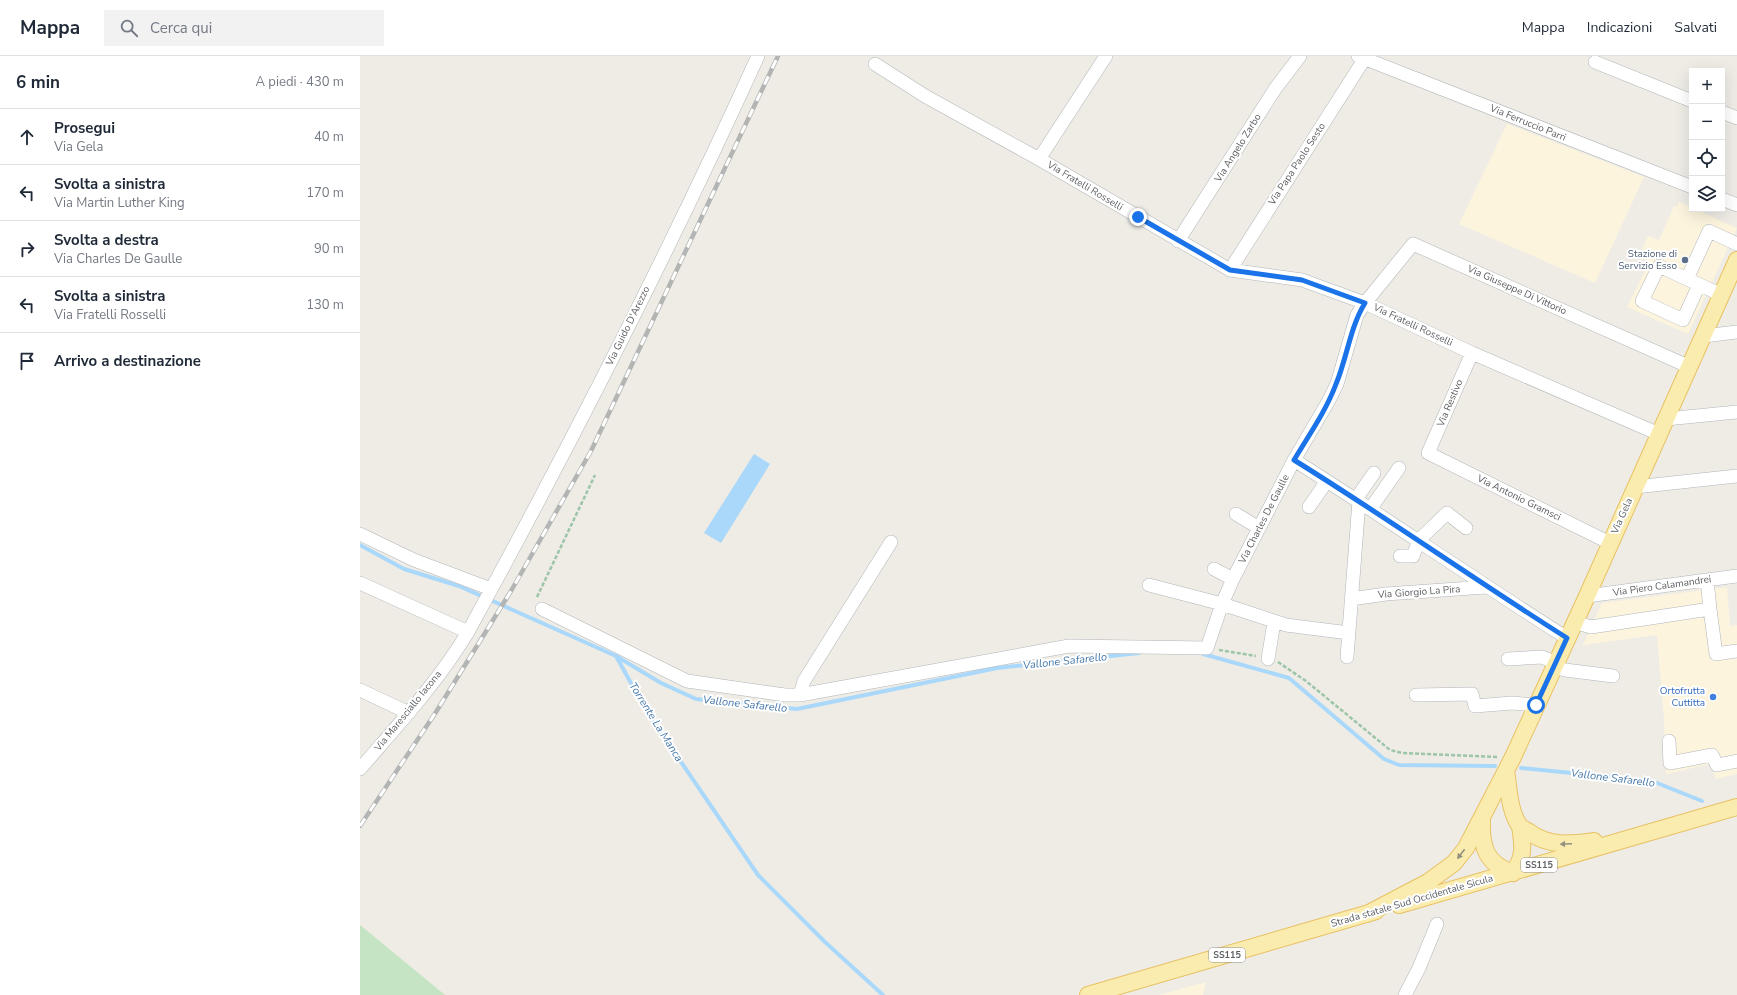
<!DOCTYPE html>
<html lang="it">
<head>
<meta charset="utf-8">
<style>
	:root { --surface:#fff; --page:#f2f2f3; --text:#1f2937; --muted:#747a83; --line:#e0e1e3 }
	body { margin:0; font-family:"Nunito Sans",sans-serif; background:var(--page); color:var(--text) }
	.controls { position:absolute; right:12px; top:12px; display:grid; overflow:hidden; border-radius:0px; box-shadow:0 4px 16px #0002 }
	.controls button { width:36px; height:36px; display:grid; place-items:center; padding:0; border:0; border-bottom:1px solid var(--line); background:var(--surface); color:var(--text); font:20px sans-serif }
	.stop { position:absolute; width:12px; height:12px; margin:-9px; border:3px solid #1a73e8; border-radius:50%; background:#fff }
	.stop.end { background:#1a73e8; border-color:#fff; box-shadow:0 1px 4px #0008 }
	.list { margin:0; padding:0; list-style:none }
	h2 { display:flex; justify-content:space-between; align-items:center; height:52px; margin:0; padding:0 16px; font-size:17px }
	h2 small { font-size:13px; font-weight:400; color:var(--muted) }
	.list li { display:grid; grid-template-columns:26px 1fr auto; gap:12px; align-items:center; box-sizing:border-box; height:56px; padding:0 16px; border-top:1px solid var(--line) }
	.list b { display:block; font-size:15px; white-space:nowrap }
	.list p { margin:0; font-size:13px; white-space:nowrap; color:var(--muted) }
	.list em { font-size:13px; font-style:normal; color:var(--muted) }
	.icon { flex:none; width:22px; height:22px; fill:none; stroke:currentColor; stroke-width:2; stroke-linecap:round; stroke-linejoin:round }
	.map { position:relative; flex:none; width:1377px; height:939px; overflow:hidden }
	header { display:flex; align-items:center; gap:24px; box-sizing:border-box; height:56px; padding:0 20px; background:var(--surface); border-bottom:1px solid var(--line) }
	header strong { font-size:19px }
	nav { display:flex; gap:22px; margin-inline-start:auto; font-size:14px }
	.search { width:280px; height:36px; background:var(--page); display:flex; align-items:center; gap:10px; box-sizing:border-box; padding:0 14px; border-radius:0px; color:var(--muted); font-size:15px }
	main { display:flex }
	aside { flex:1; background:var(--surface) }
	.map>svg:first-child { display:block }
</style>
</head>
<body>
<header>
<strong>Mappa</strong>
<div class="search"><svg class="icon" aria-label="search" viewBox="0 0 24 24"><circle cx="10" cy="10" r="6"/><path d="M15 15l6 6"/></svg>Cerca qui</div>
<nav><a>Mappa</a><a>Indicazioni</a><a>Salvati</a></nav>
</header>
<main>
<aside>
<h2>6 min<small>A piedi · 430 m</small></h2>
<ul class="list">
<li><svg class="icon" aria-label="ahead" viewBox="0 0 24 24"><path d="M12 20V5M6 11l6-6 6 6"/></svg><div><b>Prosegui</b><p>Via Gela</p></div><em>40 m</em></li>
<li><svg class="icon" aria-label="left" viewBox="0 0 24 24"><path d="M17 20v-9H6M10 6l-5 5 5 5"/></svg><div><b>Svolta a sinistra</b><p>Via Martin Luther King</p></div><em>170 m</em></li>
<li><svg class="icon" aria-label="right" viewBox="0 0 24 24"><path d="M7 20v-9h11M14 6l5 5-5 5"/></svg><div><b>Svolta a destra</b><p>Via Charles De Gaulle</p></div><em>90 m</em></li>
<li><svg class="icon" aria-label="left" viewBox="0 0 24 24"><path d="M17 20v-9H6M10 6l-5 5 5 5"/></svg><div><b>Svolta a sinistra</b><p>Via Fratelli Rosselli</p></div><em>130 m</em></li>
<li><svg class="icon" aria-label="arrive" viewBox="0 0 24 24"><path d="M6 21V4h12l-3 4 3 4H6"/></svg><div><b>Arrivo a destinazione</b></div></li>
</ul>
</aside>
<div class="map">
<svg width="1377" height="939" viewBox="0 0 1377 939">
	<rect width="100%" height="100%" fill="#eeece5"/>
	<path fill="#fcf4dd" d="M 1147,68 L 1284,121 L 1235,227 L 1099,168 Z
		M 1319,146 L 1377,172 L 1328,278 L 1267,251 L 1289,207 L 1285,205 L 1286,201 L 1280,198 L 1288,180 L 1299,184 L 1314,150 L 1317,151 Z
		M 1367,531 L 1370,570 L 1377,569 L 1377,718 L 1356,723 L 1350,708 L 1306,718 L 1304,663 L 1297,579 L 1223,589 L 1242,547 Z
		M 846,926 L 843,939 L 799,939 Z"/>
	<path fill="#c4e4c3" d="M 0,869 L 85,939 L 0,939 Z"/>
	<path fill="#aad8fa" d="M 394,398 L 410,408 L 361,487 L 344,477 Z"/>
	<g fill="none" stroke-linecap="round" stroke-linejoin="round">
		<path stroke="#aad8fa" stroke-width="4" d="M 0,489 L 44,513 L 99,530 L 256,600 L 287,656 L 398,819 L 465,886 L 523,939
			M 843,598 L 929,622 L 1024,703 L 1039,709 L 1135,710
			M 256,600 L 301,627 L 336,643 L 437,653 L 637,612 L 779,597
			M 1161,712 L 1292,725 L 1342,745"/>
		<g stroke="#b2b5b9" stroke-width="14">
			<path id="minor" d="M 998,0 L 1332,131
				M 1235,6 L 1332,45
				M 515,8 L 565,40 L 679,103 L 870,214 L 942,224 L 1005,247 L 1112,297 L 1299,378
				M 1362,56 L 1377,62
				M 679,103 L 746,0
				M 1362,143 L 1377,149
				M 818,185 L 915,33 L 940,0
				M 870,214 L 1005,2
				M 1327,223 L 1299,210 L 1282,245 L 1323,264 L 1339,229
				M 1362,239 L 1327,223 L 1349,175 L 1377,188
				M 1344,280 L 1377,276
				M 1112,297 L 1068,397 L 1250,487
				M 1306,363 L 1377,356
				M 934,404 C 1026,462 1115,524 1207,582
				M 1275,431 L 1377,420
				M 996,443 L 1014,417
				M 949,451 L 967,425
				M 1011,452 L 1039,412
				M 876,458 L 899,472
				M 0,478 L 54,504 L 131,533
				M 1040,500 L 1053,500 L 1059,484 L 1087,457 L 1106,472
				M 854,513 L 873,523
				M 1347,524 L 1350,553
				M 0,527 L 108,576
				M 789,529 L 862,548 L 926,569 L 989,577
				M 1227,540 L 1377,520
				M 991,543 L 1026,538 L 1126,531
				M 182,553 L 327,625 L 425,639 L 440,639 L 709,590 L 847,592 L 862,548 L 873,523 L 934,404 L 968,346 L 977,328 L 997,259 L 1005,247 L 1053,188 L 1330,311
				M 1214,566 L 1231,571 L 1350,553 L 1356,598 L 1377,595
				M 987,601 L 999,445
				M 908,603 L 914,566
				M 1148,603 L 1182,601 L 1196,607
				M 1194,611 L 1205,614 L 1253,620
				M 0,634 L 49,657
				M 440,639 L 444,625 L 531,486
				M 1056,639 L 1112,638 L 1115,650 L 1152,647 L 1176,649
				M 1309,685 L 1310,707 L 1352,699 L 1357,709 L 1377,705
				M 0,713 C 38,669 78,626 108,576 C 211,388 309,196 398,0
				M 1045,939 L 1059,912 L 1077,868"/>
		</g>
		<g stroke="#e8c164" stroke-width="18">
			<path id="major" d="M 1146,715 C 1149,732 1149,754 1159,769 C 1161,772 1166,774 1169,776 C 1189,791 1211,788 1234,785
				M 1122,764 C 1121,791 1126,808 1153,817 C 1165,800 1163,790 1160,770
				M 1039,849 L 1377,751
				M 1007,858 L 1068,826 L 1094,807 L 1106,792 L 1153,701 L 1227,540 L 1377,204
				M 728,939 L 1016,855"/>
		</g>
		<path stroke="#9dc5a7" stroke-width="2.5" stroke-dasharray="4 2" stroke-linecap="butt" d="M 177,541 L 235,419
			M 859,594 L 896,600
			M 918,606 L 946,625 L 1030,694 L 1042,697 L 1138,701"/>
		<use href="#minor" stroke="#fff" stroke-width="13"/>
		<use href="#major" stroke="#faecae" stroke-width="16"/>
		<g stroke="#b3b4b4" stroke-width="4.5">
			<path id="rail" d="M 0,770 L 76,656 L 151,535 L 231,395 L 418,0"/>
		</g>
		<use href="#rail" stroke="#fff" stroke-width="3" stroke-dasharray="9" stroke-linecap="butt"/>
	</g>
	<defs><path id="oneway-solid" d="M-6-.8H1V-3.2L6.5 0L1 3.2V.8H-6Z"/></defs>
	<g fill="#94917e">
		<use href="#oneway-solid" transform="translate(1206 788) rotate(178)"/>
		<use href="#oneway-solid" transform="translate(1101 798) rotate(127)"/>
	</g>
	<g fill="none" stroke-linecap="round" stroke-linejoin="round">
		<path stroke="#1a73e8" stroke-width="5" d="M 778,161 L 870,214 L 942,224 L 1005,247 C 990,271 987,302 976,328 C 966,355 949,379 934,404 C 1026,461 1115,524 1207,582 L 1176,649"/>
	</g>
	<circle fill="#5c6f8a" stroke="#fff" stroke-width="1.5" cx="1325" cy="204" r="4"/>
	<circle fill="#3f7fe0" stroke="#fff" stroke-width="1.5" cx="1353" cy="641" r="4"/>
	<g text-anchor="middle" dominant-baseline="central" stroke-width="4" stroke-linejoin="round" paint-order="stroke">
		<g fill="#fff" stroke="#8e9092" stroke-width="1">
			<rect x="1161" y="802" width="36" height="14" rx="3"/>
			<rect x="849" y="892" width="36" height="14" rx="3"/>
		</g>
		<g font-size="9" font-weight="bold" fill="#5d6064">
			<text x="1179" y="809">SS115</text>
			<text x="867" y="899">SS115</text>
		</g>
		<g font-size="10" fill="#5d6064" stroke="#fff">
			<text transform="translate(1168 67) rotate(22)">Via Ferruccio Parri</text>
			<text transform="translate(878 92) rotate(-58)">Via Angelo Zarbo</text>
			<text transform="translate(937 108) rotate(-57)">Via Papa Paolo Sesto</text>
			<text transform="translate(725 130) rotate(31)">Via Fratelli Rosselli</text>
			<text transform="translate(1157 234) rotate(24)">Via Giuseppe Di Vittorio</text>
			<text transform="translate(1053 269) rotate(25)">Via Fratelli Rosselli</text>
			<text transform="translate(268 270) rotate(-64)">Via Guido D'Arezzo</text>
			<text transform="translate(1090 347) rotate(-67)">Via Restivo</text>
			<text transform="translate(1159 442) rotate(26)">Via Antonio Gramsci</text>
			<text transform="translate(1262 460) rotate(-66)">Via Gela</text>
			<text transform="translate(904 463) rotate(-63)">Via Charles De Gaulle</text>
			<text transform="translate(1302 530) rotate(-8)">Via Piero Calamandrei</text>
			<text transform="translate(1059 536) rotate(-4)">Via Giorgio La Pira</text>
			<text transform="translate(48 655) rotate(-51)">Via Maresciallo Iacona</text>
			<text transform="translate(1052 845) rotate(-16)">Strada statale Sud Occidentale Sicula</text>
		</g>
		<g font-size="10" fill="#4e5e75" stroke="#fff" text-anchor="end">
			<text x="1317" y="198">Stazione di<tspan x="1317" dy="12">Servizio Esso</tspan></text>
		</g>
		<g font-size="10" fill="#366cbe" stroke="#fff" text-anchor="end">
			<text x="1345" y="635">Ortofrutta<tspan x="1345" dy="12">Cuttitta</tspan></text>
		</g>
		<g font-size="11" font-style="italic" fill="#4779ab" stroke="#fff">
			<text transform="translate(705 605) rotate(-6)">Vallone Safarello</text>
			<text transform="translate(385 648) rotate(6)">Vallone Safarello</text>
			<text transform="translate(296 666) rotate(58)">Torrente La Manca</text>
			<text transform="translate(1253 722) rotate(7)">Vallone Safarello</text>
		</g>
	</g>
</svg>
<div class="controls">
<button>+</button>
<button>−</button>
<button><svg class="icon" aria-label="locate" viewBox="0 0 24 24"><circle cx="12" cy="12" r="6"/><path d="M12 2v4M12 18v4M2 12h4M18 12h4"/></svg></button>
<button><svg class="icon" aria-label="layers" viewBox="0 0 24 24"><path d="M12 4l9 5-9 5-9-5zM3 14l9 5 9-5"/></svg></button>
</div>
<div class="stop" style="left:1176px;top:649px"></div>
<div class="stop end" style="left:778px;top:161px"></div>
</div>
</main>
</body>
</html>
